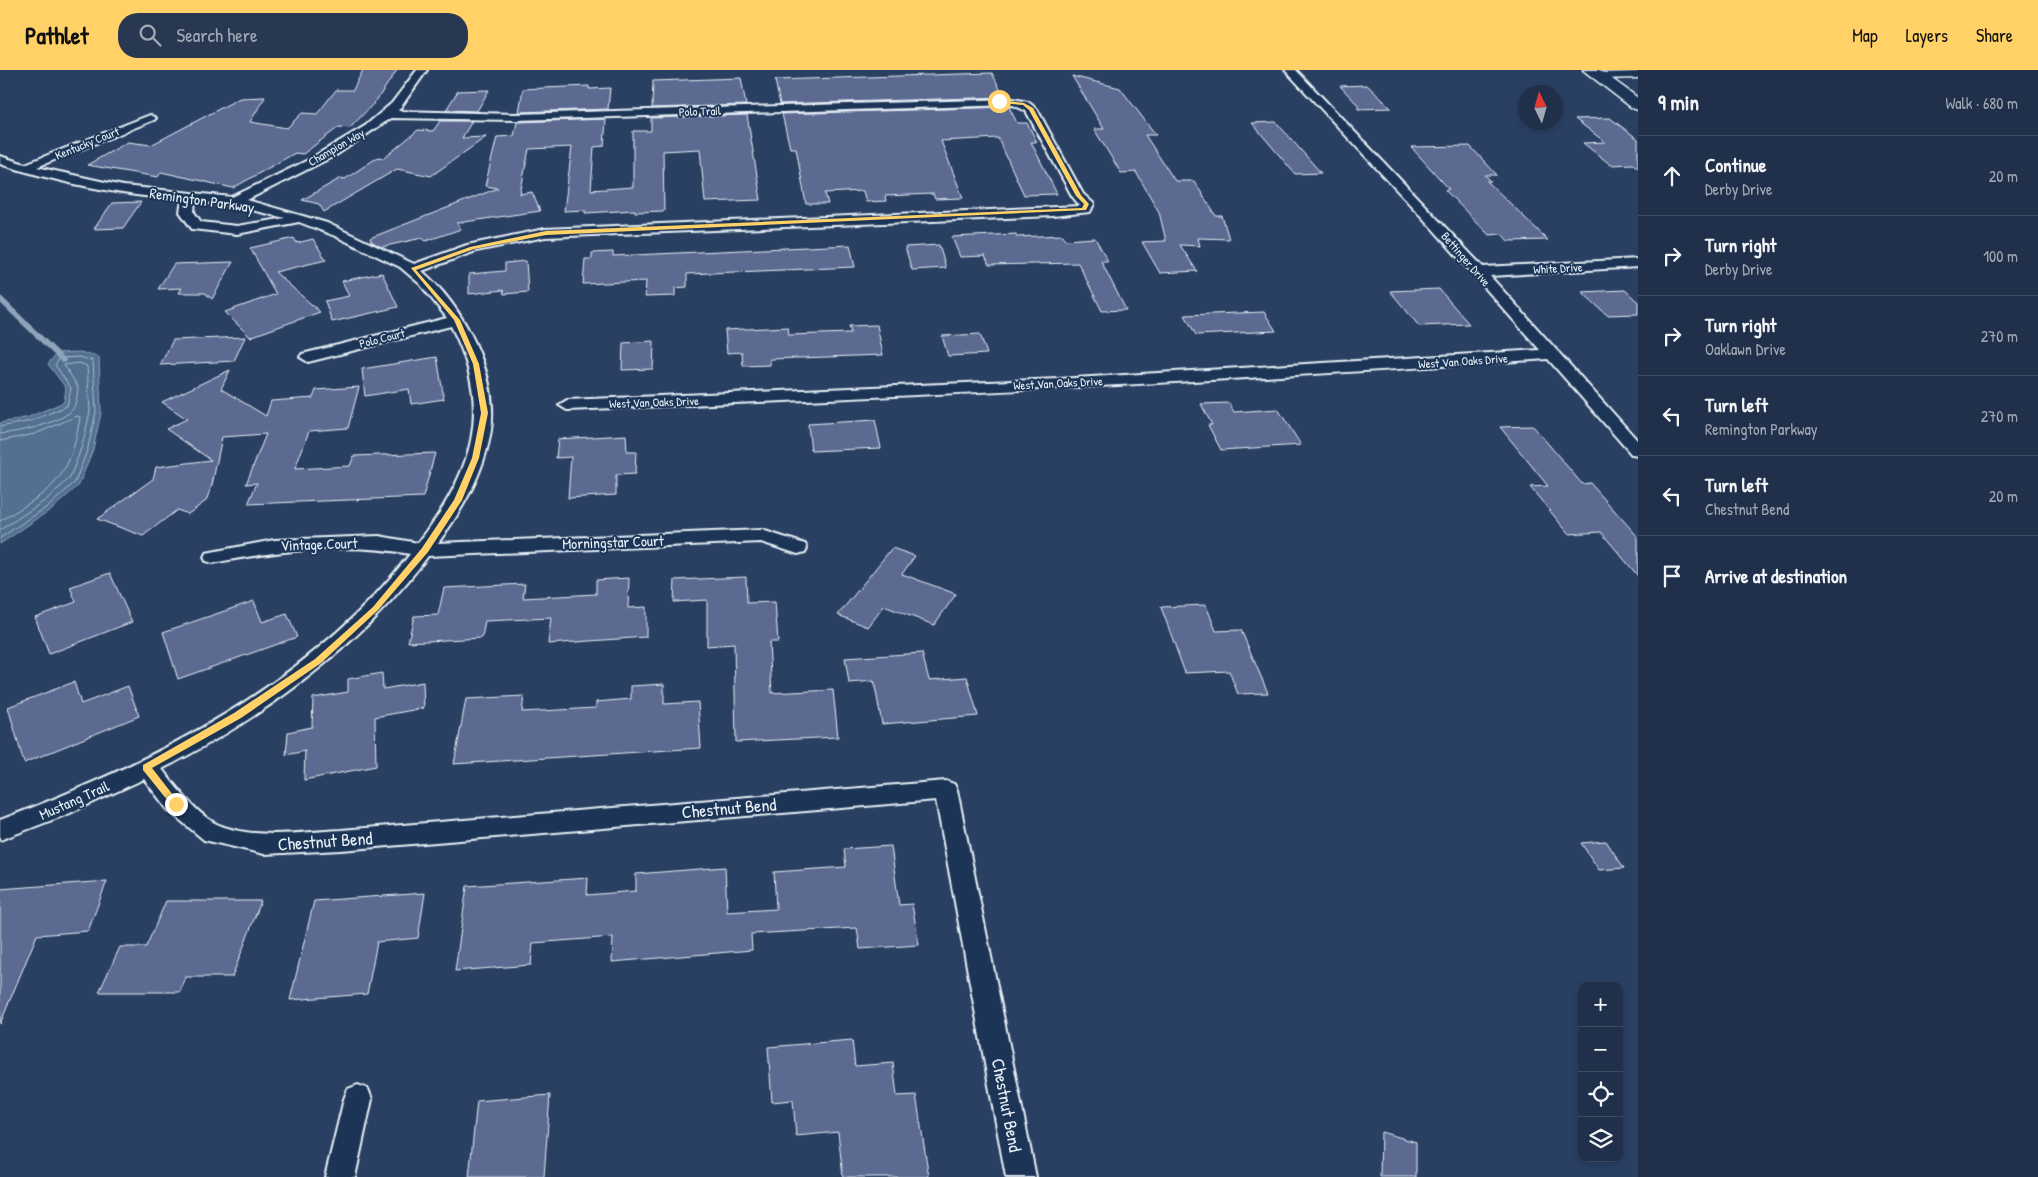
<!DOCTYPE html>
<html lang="en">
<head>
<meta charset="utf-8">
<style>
	:root { --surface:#20304a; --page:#283851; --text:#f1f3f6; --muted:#a2a9b5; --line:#3d4b62; --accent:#ffd166 }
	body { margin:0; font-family:"Patrick Hand",sans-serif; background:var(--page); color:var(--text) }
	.controls { position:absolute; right:15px; bottom:15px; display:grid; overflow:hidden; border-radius:10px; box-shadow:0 2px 8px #0003 }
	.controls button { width:45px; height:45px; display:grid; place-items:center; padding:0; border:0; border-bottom:1px solid var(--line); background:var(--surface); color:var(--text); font:25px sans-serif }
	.compass { position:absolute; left:1518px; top:15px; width:45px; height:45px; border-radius:50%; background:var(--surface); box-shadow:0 2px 8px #0003; rotate:355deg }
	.stop { position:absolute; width:15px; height:15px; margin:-11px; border:4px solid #ffd166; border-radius:50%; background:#fff }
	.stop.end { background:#ffd166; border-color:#fff; box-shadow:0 1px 5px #0008 }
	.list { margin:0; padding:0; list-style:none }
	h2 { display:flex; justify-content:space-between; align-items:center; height:65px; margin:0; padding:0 20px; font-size:21px }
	h2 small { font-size:16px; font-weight:400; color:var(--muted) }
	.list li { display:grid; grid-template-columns:32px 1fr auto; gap:15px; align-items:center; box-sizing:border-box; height:80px; padding:0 20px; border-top:1px solid var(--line) }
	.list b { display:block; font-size:19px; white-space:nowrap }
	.list p { margin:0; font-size:16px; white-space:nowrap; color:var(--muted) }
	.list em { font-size:16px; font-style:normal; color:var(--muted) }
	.icon { flex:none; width:28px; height:28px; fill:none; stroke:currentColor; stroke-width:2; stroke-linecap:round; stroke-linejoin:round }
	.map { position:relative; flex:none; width:1638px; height:1107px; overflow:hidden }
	header { display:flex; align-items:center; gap:30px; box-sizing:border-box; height:70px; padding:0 25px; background:var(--accent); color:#111 }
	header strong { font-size:24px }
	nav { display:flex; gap:28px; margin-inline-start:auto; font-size:18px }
	.search { width:350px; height:45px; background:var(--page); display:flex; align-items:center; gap:12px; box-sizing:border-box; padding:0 18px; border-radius:20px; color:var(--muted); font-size:19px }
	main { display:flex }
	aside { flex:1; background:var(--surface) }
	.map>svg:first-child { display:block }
</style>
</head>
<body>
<header>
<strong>Pathlet</strong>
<div class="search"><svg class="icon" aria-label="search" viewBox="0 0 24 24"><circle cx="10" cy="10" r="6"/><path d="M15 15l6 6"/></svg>Search here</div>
<nav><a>Map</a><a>Layers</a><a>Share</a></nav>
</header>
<main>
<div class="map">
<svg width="1638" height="1107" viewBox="0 0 1638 1107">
	<rect width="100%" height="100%" fill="#2a4063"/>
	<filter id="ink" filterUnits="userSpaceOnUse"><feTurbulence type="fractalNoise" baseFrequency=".02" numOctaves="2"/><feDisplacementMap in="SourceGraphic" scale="10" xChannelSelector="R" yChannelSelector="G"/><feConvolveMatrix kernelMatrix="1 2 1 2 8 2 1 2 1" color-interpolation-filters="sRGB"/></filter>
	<g filter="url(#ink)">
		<path fill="#527091" stroke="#8ea4ba" d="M 80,282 L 99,287 L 101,343 L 93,379 L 79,415 L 53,438 L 0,474 L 0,353 L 29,347 L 64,332 L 66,318 L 48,294 L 57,283 Z"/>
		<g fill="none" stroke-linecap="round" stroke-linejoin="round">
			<path stroke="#acbdcf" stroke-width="1" d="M 0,357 L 31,351 L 67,336 L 71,318 L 55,295 L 60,288 L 80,287 L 93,291 L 96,342 L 88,378 L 75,412 L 50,435 L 0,468
				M 0,364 C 19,362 59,354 72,340 C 77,334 77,324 78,317 L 64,295 L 79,293 L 87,296 L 90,342 L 82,376 L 70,408 L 46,430 L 0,460
				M 0,371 L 35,364 L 77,346 L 80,347 C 70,411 53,419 0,451"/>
			<path stroke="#8ea4ba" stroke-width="5.5" d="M 0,229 L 63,290"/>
		</g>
		<path fill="#5c6a92" stroke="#e8f1f8" d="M 363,0 L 397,0 L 376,31 L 350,58 L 339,57 L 303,84 L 295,83 L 233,118 L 161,102 L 158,107 L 87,95 L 128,72 L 151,75 L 240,28 L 265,27 L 250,52 L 287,58 L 302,43 L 317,44 L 336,20 L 353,20 Z
			M 992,3 L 1004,27 L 780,34 L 775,10 Z
			M 1072,6 L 1120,18 L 1156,65 L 1145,65 L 1175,111 L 1194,111 L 1216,146 L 1222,146 L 1229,169 L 1198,168 L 1200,176 L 1180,175 L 1197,201 L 1160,203 L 1142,172 L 1166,171 L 1159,142 L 1136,102 L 1121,103 L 1094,59 L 1104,59 Z
			M 741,8 L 746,35 L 652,38 L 653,11 Z
			M 1367,15 L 1391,38 L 1358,39 L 1358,35 L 1340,16 Z
			M 589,16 L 589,19 L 610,18 L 608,39 L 519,42 L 523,19 Z
			M 489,20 L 477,41 L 446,40 L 458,21 Z
			M 1009,37 L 1017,53 L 1027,53 L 1037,72 L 1031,72 L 1057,124 L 1024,125 L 998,68 L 941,71 L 963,128 L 935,129 L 933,124 L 885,126 L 886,131 L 866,132 L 863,121 L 825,123 L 828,134 L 806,134 L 796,78 L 790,78 L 782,44 Z
			M 747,45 L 761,130 L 705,132 L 700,79 L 663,81 L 664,141 L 635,142 L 635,140 L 585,143 L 585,140 L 564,141 L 572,77 L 529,79 L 520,124 L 532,122 L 540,141 L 457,153 L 461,159 L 426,171 L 422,168 L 381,177 L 371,171 L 370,168 L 498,118 L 485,116 L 497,67 L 514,66 L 517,52 L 606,49 L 604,76 L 594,77 L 591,120 L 633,117 L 633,61 L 651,61 L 651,48 Z
			M 1610,48 L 1638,69 L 1638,98 L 1633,94 L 1611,95 L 1583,73 L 1605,72 L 1575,49 Z
			M 440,51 L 472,51 L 462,68 L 486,67 L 431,106 L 397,99 L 324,142 L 319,134 L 302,130 L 341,108 L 345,109 L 378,87 L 384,88 L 418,60 L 433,61 Z
			M 1276,52 L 1321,103 L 1295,104 L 1252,53 Z
			M 1470,76 L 1497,105 L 1485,105 L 1491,111 L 1487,111 L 1548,170 L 1508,171 L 1502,164 L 1489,165 L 1445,120 L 1449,119 L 1411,77 Z
			M 141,132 L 123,158 L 94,159 L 112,133 Z
			M 1016,164 L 1017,167 L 1063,165 L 1065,170 L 1095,168 L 1108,191 L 1101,191 L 1126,240 L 1102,241 L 1078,193 L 989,195 L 985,186 L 960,187 L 952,167 Z
			M 294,168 L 297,173 L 313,169 L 326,190 L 275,202 L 320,242 L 250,267 L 225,242 L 276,224 L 250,178 Z
			M 850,175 L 855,197 L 687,204 L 687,217 L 675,218 L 675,226 L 645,227 L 646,211 L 583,214 L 585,189 L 592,189 L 592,183 L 613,182 L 613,186 Z
			M 939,175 L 946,198 L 912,200 L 905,177 Z
			M 526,191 L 528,222 L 504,224 L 503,220 L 469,224 L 469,204 L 505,201 L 505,193 Z
			M 233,192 L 212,229 L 205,223 L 179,223 L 182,218 L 158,219 L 174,194 Z
			M 382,203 L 398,237 L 332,252 L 325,231 L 349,226 L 342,211 Z
			M 1439,219 L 1469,254 L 1419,256 L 1390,221 Z
			M 1625,220 L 1638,232 L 1638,244 L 1607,245 L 1582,222 Z
			M 1264,242 L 1276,261 L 1196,265 L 1185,245 Z
			M 877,255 L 883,285 L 770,289 L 770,295 L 743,296 L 742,282 L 727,283 L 725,260 L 788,257 L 789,265 L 851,263 L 849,256 Z
			M 980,264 L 987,284 L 948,286 L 942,266 Z
			M 245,267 L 234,291 L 160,295 L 173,270 Z
			M 654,271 L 653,299 L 622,300 L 623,273 Z
			M 437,287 L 444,329 L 411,334 L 409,319 L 365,326 L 362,299 Z
			M 230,300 L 221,319 L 266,346 L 271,331 L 313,328 L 316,320 L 359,317 L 348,358 L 309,361 L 295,399 L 350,396 L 354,386 L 435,383 L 423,427 L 248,434 L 257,413 L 246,414 L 266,364 L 222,367 L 212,415 L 206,431 L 188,444 L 177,440 L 143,466 L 97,449 L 153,409 L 156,397 L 211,390 L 166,359 L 187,349 L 162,332 Z
			M 1229,333 L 1234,342 L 1278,339 L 1301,375 L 1221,380 L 1208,355 L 1212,355 L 1201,334 Z
			M 875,350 L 881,378 L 811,381 L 808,354 Z
			M 1533,356 L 1582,414 L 1590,413 L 1638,467 L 1638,506 L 1601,462 L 1569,464 L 1530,417 L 1548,416 L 1500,357 Z
			M 626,365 L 627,382 L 636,382 L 635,404 L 616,405 L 616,425 L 568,428 L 571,387 L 556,388 L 558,369 Z
			M 892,478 L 915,486 L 902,504 L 956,524 L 934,555 L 884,536 L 868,557 L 838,545 Z
			M 110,503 L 132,552 L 49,584 L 35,547 L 76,532 L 70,517 Z
			M 746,507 L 747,533 L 775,532 L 778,572 L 769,572 L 772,623 L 833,620 L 838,667 L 736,672 L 734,574 L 707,576 L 707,530 L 674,532 L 675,510 Z
			M 629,508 L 628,538 L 646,537 L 646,567 L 548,574 L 551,548 L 485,551 L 482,568 L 408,572 L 414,546 L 438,545 L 444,518 L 525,514 L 523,528 L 596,524 L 596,510 Z
			M 254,531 L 262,552 L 287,544 L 297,567 L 178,609 L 163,562 Z
			M 1206,535 L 1216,561 L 1241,560 L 1268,623 L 1238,624 L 1229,601 L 1185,603 L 1161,537 Z
			M 922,583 L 929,610 L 967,607 L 978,646 L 882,654 L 874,611 L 849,613 L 845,588 Z
			M 382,603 L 383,619 L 423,612 L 424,638 L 375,647 L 376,696 L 304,710 L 305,681 L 286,685 L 288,662 L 312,657 L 313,628 L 348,622 L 348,609 Z
			M 74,612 L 81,634 L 128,616 L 139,646 L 24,693 L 8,637 Z
			M 664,614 L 664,634 L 698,632 L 701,678 L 454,694 L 466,629 L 524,626 L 522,642 L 596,638 L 596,632 L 631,629 L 631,616 Z
			M 1606,771 L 1624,798 L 1599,800 L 1581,773 Z
			M 891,776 L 899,835 L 912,834 L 919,875 L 860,879 L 857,858 L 751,864 L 752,880 L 612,892 L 613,867 L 533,873 L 531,895 L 455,901 L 467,816 L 588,808 L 587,825 L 636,821 L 636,804 L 725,797 L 727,842 L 776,839 L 774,802 L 846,797 L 844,779 Z
			M 107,811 L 88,861 L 37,865 L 0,954 L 0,819 Z
			M 425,823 L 418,868 L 377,872 L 367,924 L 290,930 L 314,831 Z
			M 166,831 L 261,831 L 232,907 L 186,907 L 180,922 L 99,922 L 120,877 L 146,877 Z
			M 852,970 L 855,996 L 893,993 L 897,1026 L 916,1025 L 929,1107 L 843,1107 L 838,1062 L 796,1066 L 793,1030 L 772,1032 L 768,977 Z
			M 550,1025 L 544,1107 L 469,1107 L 477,1031 Z
			M 1381,1062 L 1416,1072 L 1416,1107 L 1380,1107 Z"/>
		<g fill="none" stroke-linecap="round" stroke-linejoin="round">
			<g stroke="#e8f1f8" stroke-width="9">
				<path id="lane" d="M 1599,6 L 1638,5"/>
			</g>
			<g stroke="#e8f1f8" stroke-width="4">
				<path id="street" d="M 417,0 L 427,0 L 398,41 L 516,44 L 1013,29 L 1028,32 L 1037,39 L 1083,124 L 1094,134 L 1090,142 L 1053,146 L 545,167 L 476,181 L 422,201 C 463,236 499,304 491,360 C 485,401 462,441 438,473 L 762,460 L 805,474 L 807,478 L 805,482 L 798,484 L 761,472 L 428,486 C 359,578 264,647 162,699 C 175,716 199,747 219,755 C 256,770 303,762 341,760 L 946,711 L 954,714 L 957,720 L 1036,1107 L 1006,1107 L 936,730 L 341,780 L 264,784 L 204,770 L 168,740 L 144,709 L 68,744 L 0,770 L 0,750 C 152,693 309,615 410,484 C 345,472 277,481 213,493 L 206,491 L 204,487 L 206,483 L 274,470 L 379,466 L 418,473 C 473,402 494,339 451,256 L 308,292 L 300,287 L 302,284 L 447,248 L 420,214 L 400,197 L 335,166 L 299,152 L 237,164 L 192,159 L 180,142 L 182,130 C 120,125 60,113 0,94 L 0,86 L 25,94 L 150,45 L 156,48 L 154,50 L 37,97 L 123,116 L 232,127 L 308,90 L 365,56 L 392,33 ZM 1013,35 L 1026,41 L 1072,126 L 1080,136 L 545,159 L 467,175 L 414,194 L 327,153 L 247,130 L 336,85 L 391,48 L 516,50 ZM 195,131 L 234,136 L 285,148 L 237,156 L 201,152 L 194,142 Z
					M 1285,0 L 1296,0 L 1483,197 L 1638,189 L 1638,197 L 1490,206 L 1638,371 L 1638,386 L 1632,385 L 1548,289 C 1221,312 894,327 567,340 L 559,335 L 567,330 L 1058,309 L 1540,280 L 1433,159 Z
					M 358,1015 L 368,1019 L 372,1029 L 355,1107 L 325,1107 L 344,1029 L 348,1019 Z"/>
			</g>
			<g stroke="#e8f1f8" stroke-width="3">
				<path id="secondary" d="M 1583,0 L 1600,0 L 1638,28 L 1638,40 L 1632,38 Z"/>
			</g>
			<use href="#lane" stroke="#1d3557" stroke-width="6"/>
			<use href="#street" fill="#1d3557" fill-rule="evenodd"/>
			<use href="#secondary" fill="#1d3557" fill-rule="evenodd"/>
		</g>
	</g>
	<path fill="#ffd166" d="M 997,30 L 1024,33 L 1033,38 L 1081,125 L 1089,134 L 1086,140 L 546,165 L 474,179 L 416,200 L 460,250 L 479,294 L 488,343 L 479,388 L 462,430 L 428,482 L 378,540 L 321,593 L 241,648 L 152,698 L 180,734 L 176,737 L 172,736 L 143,700 L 143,695 L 234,643 L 315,589 L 373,537 L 422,478 L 454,430 L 472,388 L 481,343 L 473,294 L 454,250 L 411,198 L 470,177 L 546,161 L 1082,138 L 1084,134 L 1076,126 L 1029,40 L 1023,35 L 999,33 Z"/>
	<g text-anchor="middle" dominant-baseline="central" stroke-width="4" stroke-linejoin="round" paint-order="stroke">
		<g font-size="12" fill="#e8f1f8" stroke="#1d3557">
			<text transform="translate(700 41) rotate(-2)">Polo Trail</text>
			<text transform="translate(87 73) rotate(-22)">Kentucky Court</text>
			<text transform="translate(336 77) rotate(-30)">Champion Way</text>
			<text transform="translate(1466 189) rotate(49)">Bettinger Drive</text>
			<text transform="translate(1558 198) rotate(-3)">White Drive</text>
			<text transform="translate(382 268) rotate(-14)">Polo Court</text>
			<text transform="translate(1463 291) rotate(-4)">West Van Oaks Drive</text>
			<text transform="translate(1058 313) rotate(-3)">West Van Oaks Drive</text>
			<text transform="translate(654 332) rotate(-2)">West Van Oaks Drive</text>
		</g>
		<g font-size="15" fill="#e8f1f8" stroke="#1d3557">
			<text transform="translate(202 130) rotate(8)">Remington Parkway</text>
			<text transform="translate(613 472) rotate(-2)">Morningstar Court</text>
			<text transform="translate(319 474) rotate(-2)">Vintage Court</text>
			<text transform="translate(74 730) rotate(-24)">Mustang Trail</text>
		</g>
		<g font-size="18" fill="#e8f1f8" stroke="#1d3557">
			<text transform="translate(729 738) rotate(-5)">Chestnut Bend</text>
			<text transform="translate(325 771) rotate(-4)">Chestnut Bend</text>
			<text transform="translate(1007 1035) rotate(79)">Chestnut Bend</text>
		</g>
	</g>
</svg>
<div class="controls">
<button>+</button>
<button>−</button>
<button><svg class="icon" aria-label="locate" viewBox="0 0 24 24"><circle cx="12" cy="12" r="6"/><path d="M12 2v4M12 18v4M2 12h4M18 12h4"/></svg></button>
<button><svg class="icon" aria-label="layers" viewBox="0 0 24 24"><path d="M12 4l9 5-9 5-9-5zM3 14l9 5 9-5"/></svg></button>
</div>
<svg class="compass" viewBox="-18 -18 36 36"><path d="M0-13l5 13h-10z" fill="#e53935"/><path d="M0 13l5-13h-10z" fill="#a2a9b5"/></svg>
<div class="stop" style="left:999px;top:31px"></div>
<div class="stop end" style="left:176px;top:734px"></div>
</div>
<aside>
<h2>9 min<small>Walk · 680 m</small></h2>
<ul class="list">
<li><svg class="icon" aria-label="ahead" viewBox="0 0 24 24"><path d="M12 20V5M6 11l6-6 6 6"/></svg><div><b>Continue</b><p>Derby Drive</p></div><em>20 m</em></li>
<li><svg class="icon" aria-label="right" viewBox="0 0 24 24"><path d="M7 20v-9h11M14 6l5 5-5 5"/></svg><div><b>Turn right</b><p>Derby Drive</p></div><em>100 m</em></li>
<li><svg class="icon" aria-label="right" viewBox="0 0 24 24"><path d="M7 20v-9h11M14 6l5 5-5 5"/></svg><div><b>Turn right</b><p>Oaklawn Drive</p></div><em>270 m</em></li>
<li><svg class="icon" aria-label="left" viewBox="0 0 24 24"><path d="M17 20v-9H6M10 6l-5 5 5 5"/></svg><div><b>Turn left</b><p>Remington Parkway</p></div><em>270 m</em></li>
<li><svg class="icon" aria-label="left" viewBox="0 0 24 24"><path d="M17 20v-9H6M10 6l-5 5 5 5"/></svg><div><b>Turn left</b><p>Chestnut Bend</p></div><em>20 m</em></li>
<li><svg class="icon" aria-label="arrive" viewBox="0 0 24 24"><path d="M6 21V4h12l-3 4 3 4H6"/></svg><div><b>Arrive at destination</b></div></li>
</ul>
</aside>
</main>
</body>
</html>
